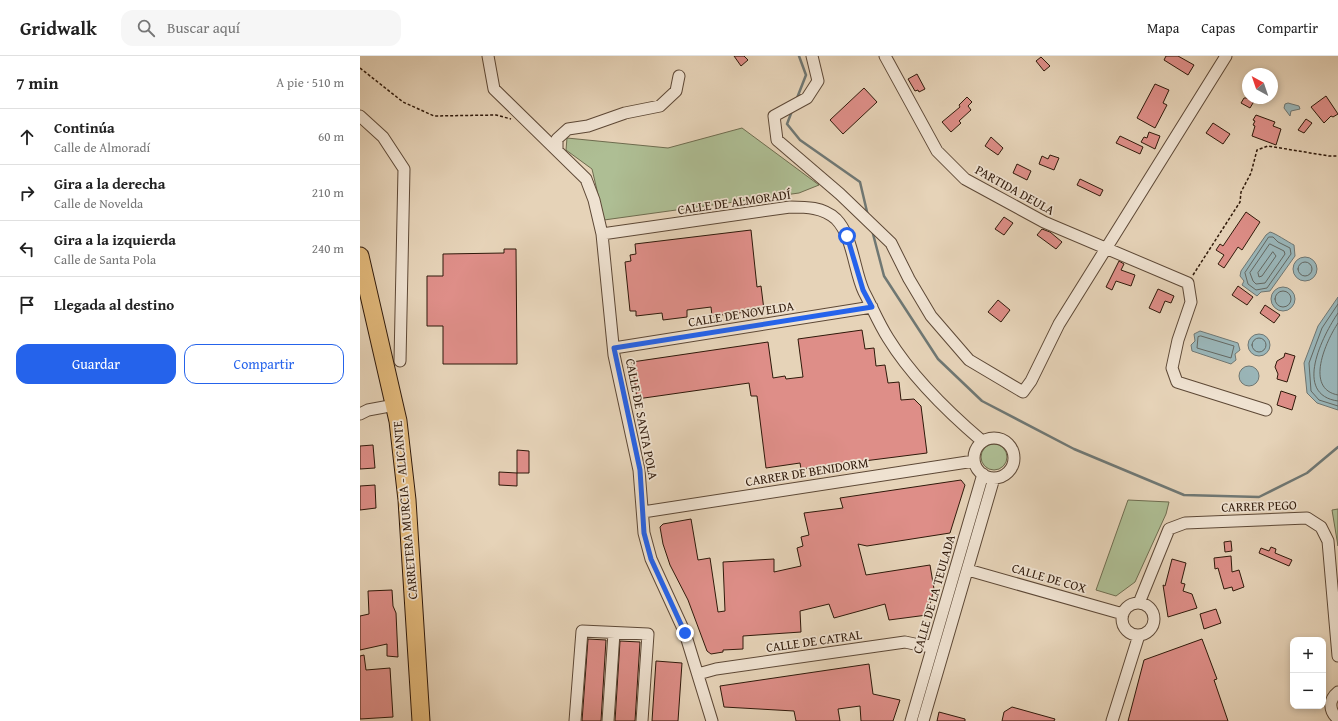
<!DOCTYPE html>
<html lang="es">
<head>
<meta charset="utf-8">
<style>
	:root { --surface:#fff; --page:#f6f6f6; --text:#222; --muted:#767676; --line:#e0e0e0; --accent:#2563eb }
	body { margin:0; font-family:"Gentium Book Plus",serif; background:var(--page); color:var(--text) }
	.controls { position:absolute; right:12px; bottom:12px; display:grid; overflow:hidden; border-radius:8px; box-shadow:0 2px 6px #0003 }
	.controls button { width:36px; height:36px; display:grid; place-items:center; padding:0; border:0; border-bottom:1px solid var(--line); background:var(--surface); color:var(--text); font:20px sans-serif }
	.compass { position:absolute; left:882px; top:12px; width:36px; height:36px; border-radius:50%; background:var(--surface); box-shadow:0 2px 6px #0003; rotate:320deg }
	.stop { position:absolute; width:12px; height:12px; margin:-9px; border:3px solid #2563eb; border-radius:50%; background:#fff }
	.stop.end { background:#2563eb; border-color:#fff; box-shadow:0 1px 4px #0008 }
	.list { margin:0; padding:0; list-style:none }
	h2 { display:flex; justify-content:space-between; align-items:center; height:52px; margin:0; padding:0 16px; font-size:17px }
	h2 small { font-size:13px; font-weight:400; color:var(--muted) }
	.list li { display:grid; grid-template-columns:26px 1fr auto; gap:12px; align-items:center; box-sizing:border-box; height:56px; padding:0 16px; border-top:1px solid var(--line) }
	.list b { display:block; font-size:15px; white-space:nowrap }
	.list p { margin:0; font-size:13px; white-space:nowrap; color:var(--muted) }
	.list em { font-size:13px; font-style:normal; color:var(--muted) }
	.actions { display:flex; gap:8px; padding:12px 16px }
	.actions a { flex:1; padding:9px 0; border:1px solid var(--accent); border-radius:12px; text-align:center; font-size:14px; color:var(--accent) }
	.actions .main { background:var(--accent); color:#fff }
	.icon { flex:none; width:22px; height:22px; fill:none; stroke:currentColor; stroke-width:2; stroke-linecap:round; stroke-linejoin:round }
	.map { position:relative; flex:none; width:978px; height:665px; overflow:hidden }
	header { display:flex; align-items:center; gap:24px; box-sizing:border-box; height:56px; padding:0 20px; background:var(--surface); border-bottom:1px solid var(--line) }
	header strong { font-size:19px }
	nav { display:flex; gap:22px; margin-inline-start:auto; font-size:14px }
	.search { width:280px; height:36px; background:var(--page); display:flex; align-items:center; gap:10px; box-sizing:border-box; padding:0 14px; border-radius:12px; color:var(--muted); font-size:15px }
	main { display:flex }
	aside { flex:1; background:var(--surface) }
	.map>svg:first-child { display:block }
</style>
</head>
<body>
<header>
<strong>Gridwalk</strong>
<div class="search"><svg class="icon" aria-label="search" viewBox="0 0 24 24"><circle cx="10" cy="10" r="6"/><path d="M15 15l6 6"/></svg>Buscar aquí</div>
<nav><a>Mapa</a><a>Capas</a><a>Compartir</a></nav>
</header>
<main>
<aside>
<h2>7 min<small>A pie · 510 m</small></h2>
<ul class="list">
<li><svg class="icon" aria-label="ahead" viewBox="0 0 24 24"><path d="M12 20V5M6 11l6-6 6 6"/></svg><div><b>Continúa</b><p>Calle de Almoradí</p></div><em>60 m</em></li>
<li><svg class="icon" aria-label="right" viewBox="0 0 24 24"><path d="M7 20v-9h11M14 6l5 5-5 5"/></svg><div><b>Gira a la derecha</b><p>Calle de Novelda</p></div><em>210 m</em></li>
<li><svg class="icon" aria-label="left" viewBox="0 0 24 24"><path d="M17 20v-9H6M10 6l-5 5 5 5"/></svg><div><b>Gira a la izquierda</b><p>Calle de Santa Pola</p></div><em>240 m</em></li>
<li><svg class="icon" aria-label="arrive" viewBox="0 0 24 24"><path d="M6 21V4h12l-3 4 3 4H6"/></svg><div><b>Llegada al destino</b></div></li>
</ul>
<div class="actions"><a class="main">Guardar</a><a>Compartir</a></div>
</aside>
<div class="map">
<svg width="978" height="665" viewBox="0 0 978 665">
	<rect width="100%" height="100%" fill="#e6d3b8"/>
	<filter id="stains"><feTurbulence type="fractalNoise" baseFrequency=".005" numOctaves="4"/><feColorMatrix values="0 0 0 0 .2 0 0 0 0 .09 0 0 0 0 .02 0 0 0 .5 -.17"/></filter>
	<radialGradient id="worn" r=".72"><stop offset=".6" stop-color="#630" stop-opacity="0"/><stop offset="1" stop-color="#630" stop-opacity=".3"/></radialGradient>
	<path fill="#aebe94" stroke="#6e6c4f" d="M 382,72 L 459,129 L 439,137 L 244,164 L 232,113 L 206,94 L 207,82 L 308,92 Z
		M621 401a13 13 0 1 1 26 0a13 13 0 1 1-26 0Z
		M 768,444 L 809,446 L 806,458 L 775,526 L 756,540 L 736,534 Z
		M 978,453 L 978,490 L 972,454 Z"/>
	<path fill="#9ab6b9" stroke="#6f7773" d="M 928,47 L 939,50 L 940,53 L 931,55 L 930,60 L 924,52 L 925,48 Z
		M 910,176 C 915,177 928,186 934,189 L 935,200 L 910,235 L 901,236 L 897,240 L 882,229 L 884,225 L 880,220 L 881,215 L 906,179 Z
		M933 213a12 12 0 1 1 24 0a12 12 0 1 1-24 0Z
		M911 243a12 12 0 1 1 24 0a12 12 0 1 1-24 0Z
		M 978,241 L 978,354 L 957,347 L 947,337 L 944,307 L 958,270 Z
		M 840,275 L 878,287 L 880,294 L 875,298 L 876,304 L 871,308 L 832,295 L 831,289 L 835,285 L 834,278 Z
		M888 289a11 11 0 1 1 22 0a11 11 0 1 1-22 0Z
		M879 320a10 10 0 1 1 20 0a10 10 0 1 1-20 0Z"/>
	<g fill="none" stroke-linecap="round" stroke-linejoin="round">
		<path stroke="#646862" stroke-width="1" d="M 909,181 L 913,181 L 918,186 L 930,192 L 931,198 L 907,232 L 896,234 L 888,228 L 885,217 Z
			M 910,188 L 924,195 L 925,198 L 905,227 L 896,228 L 893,225 L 890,217 Z
			M 913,196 L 916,200 L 902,220 L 899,221 L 898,217 Z
			M938 213a7 7 0 1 1 14 0a7 7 0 1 1-14 0Z
			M915 243a8 8 0 1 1 16 0a8 8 0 1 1-16 0Z
			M 978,248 L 962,272 L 949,307 L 951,335 L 959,344 L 978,350
			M 978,257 C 963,279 932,339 978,345
			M 978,267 C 966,285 944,333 978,339
			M 841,280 L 874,290 L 871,302 L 837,292 L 838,281 Z
			M892 289a7 7 0 1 1 14 0a7 7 0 1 1-14 0Z"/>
		<path stroke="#6f7773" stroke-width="2.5" d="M 437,42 L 446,19 L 439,0
			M 432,55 L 427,68 L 440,84 L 500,126 L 508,160
			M 512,174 L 524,220 L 578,303 L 622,345 L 714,393 L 824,439 L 899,441 L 947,417 L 978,391"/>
	</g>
	<path fill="#de8e88" stroke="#2f190a" d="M 374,0 L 384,0 L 388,4 L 381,10 Z
		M 806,0 L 818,0 L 834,9 L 828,19 L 804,4 Z
		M 681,1 L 690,10 L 684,15 L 676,5 Z
		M 557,18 L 565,33 L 559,36 L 558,34 L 555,35 L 548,23 Z
		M 795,28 L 809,34 L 803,47 L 807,49 L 795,72 L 777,62 Z
		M 504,32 L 517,46 L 483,78 L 470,64 Z
		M 966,40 L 978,58 L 973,61 L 971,60 L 964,67 L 951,51 Z
		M 607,41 L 612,46 L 608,50 L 611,54 L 599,65 L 601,67 L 591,76 L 582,66 L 600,51 L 599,49 Z
		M 884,42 L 896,42 L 890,52 L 881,47 Z
		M 896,59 L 915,66 L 913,70 L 921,73 L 916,89 L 892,80 L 895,70 L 893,69 L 895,65 L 893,64 Z
		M 946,63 L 952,67 L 944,77 L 938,74 Z
		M 853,67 L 870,78 L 863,88 L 846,77 Z
		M 789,76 L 800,80 L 795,93 L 781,86 L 784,81 L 787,82 Z
		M 760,80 L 783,91 L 780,98 L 756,87 Z
		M 631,81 L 643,92 L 638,99 L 625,90 Z
		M 690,99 L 699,102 L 694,114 L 679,108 L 682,100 L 688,103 Z
		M 657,108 L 671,115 L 667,124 L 653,117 Z
		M 720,123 L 743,134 L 740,140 L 717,129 Z
		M 886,156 L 900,166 L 882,194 L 878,191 L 864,212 L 858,208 L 864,199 L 856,194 L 860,188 L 863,190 Z
		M 644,161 L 653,167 L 644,179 L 635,173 Z
		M 682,173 L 690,176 L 702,186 L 696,193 L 677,179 Z
		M 391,174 L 397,231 L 401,230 L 404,254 L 352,260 L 351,251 L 327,254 L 327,261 L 303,264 L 302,257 L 276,260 L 276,255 L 270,255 L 265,206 L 271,205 L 270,199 L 276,198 L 275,188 Z
		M 144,193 L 156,193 L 157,308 L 83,308 L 83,270 L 67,270 L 67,220 L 83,220 L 83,198 L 144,197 Z
		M 759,205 L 764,208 L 761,214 L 775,219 L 771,230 L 756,225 L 752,234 L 746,231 Z
		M 878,230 L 893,241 L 887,249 L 872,239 Z
		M 798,233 L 814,240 L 811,247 L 805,245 L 800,257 L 789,252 Z
		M 638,244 L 650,254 L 641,266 L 628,256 Z
		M 905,249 L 920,259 L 914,267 L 900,257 Z
		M 502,274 L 505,293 L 514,292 L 516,310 L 525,309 L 528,327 L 539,326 L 541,344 L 554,343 L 561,350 L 567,397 L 441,413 L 440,407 L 406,412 L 397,340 L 391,340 L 389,327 L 277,343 L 272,306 L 408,286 L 413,322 L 425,320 L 426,323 L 443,321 L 438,283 Z
		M 925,297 L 935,300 L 927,326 L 917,323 L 918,318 L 915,311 L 917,305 L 924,301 Z
		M 921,335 L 936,340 L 932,354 L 917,349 Z
		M 13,389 L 15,412 L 0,413 L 0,390 Z
		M 157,394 L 169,395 L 169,417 L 157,417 Z
		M 139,416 L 157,417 L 157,430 L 139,429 Z
		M 601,424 L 605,429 L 590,477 L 507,490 L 498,488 L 506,519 L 570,509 L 574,533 L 567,559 L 529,564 L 525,548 L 474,562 L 469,548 L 440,555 L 441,576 L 383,580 L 383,593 L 363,594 L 363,596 L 351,598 L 347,595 L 328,544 L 310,509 L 303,488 L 300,471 L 303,468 L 331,463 L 338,504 L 350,502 L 358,556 L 365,555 L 363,506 L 414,503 L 414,516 L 441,510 L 437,492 L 443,490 L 441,481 L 449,479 L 444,457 L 483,452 L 480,442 Z
		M 15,429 L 16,452 L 0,454 L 0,430 Z
		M 871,485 L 872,495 L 865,496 L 864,486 Z
		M 911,491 L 916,493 L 915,497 L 932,504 L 929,510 L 899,497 L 901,492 L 909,495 Z
		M 871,500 L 872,516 L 879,514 L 884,531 L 873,535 L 872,531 L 864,533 L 858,512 L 855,513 L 854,502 Z
		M 812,503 L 826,507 L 821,527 L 825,528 L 823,535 L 832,538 L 837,552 L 808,561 L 803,529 L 805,530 Z
		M 32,534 L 33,550 L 36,557 L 38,601 L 27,600 L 27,588 L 0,594 L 0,560 L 9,558 L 8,535 Z
		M 856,553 L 861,567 L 844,573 L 840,558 Z
		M 228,583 L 246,584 L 241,665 L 222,665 Z
		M 842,583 L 857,623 L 854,624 L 868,665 L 768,665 L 784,604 Z
		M 260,585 L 280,586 L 275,665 L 255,665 Z
		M 4,599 L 6,614 L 30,612 L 33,661 L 0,663 L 0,600 Z
		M 296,605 L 322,607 L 318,665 L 292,665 Z
		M 509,608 L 513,638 L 540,644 L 533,665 L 501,665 L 500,650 L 478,653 L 480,665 L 436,665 L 434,655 L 364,651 L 360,630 Z
		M 652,651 L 695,663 L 694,665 L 642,665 L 644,656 Z
		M 579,656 L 605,663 L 605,665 L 577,665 Z"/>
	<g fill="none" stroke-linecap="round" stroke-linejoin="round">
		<g stroke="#5d4836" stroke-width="13">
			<path id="minor" d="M 128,0 L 134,33 L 226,123 L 234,144 L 242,178 L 254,299 L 279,414 L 284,477 L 291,503 L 325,577 L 352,665
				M 452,0 L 458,25 L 447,42 L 414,60 L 417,84 L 480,138 L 531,187 L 549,223 L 571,260 L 609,304 L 663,336 L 671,325 L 699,268 L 866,0
				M 525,0 L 577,95 L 605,123 L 684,166 L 828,227 L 831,246 L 818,284 L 812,312 L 817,326 L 906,354
				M 0,60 L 23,81 L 44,113 L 40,305
				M 197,94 L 197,83 L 208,73 L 228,70 L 265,57 L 300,50 L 316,35 L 319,20
				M 242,178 L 430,151 C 446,151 463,151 476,163 C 493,180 494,215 504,236 C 512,251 519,268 528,282 C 552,321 588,356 622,385
				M 254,292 L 512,251
				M 0,358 L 8,354 L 35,349
				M614 402a20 20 0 1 1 40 0a20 20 0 1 1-40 0Z
				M 283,456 L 614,405
				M 608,514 L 763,558
				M 779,547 L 809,473 L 825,467 L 947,462 L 961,471 L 968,485 L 978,600
				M762 563a16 16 0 1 1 32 0a16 16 0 1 1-32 0Z
				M 338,618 L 356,613 L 545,586 L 564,590 L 573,589
				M 978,636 C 968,644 969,655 978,663
				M 215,665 L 222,575 L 288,578 L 282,665
				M 248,665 L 254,577
				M 551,665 L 623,418
				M 563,665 L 634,422
				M 752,665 L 779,579"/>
		</g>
		<g stroke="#2f190a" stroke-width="19">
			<path id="highway" d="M 0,200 L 38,365 L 47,444 L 61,665"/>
		</g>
		<path stroke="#2f190a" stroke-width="1.5" stroke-dasharray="3 2" stroke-linecap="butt" d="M 0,12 L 43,46 L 74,60 L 136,59 L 151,63
			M 833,219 L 880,146 L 881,136 L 891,117 L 897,94 L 908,90 L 969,100 L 978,100"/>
		<use href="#minor" stroke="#efe2d1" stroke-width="11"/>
		<use href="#highway" stroke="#e3ba7c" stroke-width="17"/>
	</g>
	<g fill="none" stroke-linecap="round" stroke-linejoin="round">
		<path stroke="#2563eb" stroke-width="5" d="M 325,577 L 291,503 L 284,477 L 280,414 L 254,292 L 512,251 L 503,234 L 487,180"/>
	</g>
	<g text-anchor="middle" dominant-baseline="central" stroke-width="3.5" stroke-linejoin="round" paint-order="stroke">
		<g font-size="13" fill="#2f190a" stroke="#efe2d1">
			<text transform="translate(655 134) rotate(29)">PARTIDA DEULA</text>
			<text transform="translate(374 146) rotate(-8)">CALLE DE ALMORADÍ</text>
			<text transform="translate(381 258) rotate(-9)">CALLE DE NOVELDA</text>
			<text transform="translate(282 363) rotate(79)">CALLE DE SANTA POLA</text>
			<text transform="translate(447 416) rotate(-9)">CARRER DE BENIDORM</text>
			<text transform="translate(899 450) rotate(-2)">CARRER PEGO</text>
			<text transform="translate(45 454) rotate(-95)">CARRETERA MURCIA - ALICANTE</text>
			<text transform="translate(689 522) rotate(16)">CALLE DE COX</text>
			<text transform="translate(574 538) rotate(-74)">CALLE DE LA TEULADA</text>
			<text transform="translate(454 585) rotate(-8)">CALLE DE CATRAL</text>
		</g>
	</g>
	<rect width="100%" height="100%" filter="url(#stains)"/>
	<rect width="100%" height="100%" fill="url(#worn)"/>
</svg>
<div class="controls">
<button>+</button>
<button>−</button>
</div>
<svg class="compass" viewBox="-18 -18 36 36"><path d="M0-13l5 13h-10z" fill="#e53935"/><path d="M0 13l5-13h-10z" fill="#767676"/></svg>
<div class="stop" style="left:487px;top:180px"></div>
<div class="stop end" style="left:325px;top:577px"></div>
</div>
</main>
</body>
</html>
